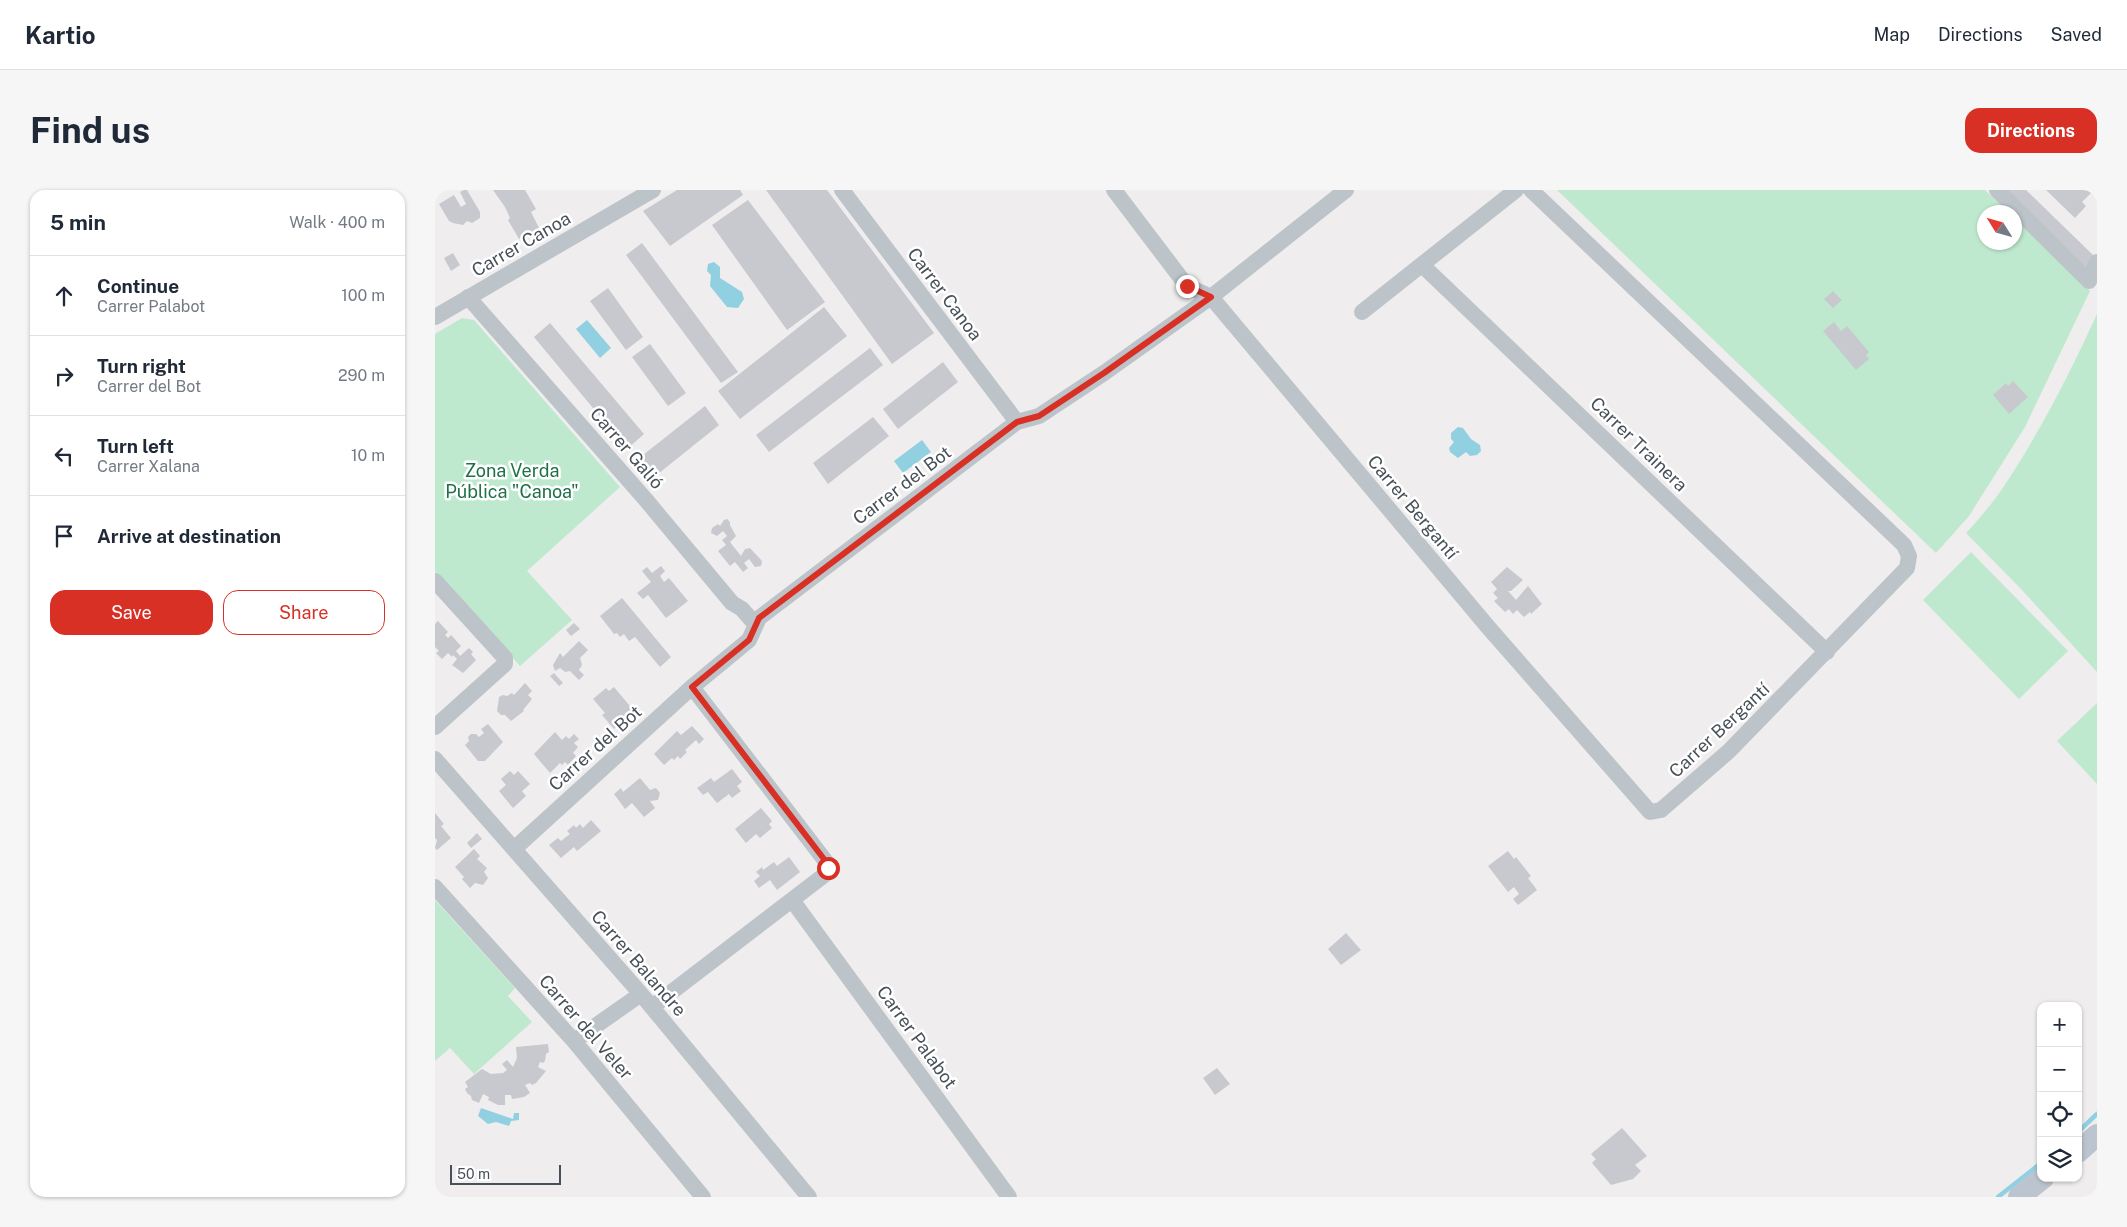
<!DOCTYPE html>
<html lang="en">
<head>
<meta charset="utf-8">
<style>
	:root { --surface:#fff; --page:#f6f6f7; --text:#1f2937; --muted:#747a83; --line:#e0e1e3; --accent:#d93025 }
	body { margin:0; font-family:"Public Sans",sans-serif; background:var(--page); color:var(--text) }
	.controls { position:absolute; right:15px; bottom:15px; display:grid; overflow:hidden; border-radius:10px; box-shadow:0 1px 4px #0004 }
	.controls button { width:45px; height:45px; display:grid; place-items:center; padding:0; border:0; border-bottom:1px solid var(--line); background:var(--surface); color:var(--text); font:25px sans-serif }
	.compass { position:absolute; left:1542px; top:15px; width:45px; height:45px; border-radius:50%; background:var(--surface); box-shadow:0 1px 4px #0004; rotate:307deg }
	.scale { position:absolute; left:15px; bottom:12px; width:111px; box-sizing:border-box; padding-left:5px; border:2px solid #475058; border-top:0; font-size:14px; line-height:18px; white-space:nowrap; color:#475058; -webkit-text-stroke:4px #fff; paint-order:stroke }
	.stop { position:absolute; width:15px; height:15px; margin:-11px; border:4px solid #d93025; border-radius:50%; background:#fff }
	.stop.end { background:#d93025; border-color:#fff; box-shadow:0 1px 5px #0008 }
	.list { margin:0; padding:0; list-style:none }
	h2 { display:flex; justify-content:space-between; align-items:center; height:65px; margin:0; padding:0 20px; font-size:21px }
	h2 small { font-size:16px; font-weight:400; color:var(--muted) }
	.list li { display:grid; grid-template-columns:32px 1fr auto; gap:15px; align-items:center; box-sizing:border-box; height:80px; padding:0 20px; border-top:1px solid var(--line) }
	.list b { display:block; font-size:19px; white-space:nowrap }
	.list p { margin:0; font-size:16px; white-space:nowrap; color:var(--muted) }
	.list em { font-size:16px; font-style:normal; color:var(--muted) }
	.actions { display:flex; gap:10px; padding:15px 20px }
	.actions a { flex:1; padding:11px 0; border:1px solid var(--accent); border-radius:15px; text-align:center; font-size:18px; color:var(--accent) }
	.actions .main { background:var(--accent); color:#fff }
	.icon { flex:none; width:28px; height:28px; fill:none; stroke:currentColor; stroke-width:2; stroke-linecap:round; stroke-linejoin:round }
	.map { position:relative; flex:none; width:1662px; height:1007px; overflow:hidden; border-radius:15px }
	header { display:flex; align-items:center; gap:30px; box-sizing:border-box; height:70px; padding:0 25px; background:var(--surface); border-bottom:1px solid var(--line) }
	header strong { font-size:24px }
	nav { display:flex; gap:28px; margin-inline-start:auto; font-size:18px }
	.intro { display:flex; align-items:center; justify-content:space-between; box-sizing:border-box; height:120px; padding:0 30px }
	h1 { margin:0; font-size:35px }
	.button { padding:12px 22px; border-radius:15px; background:var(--accent); color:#fff; font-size:18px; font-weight:700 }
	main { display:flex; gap:30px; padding:0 30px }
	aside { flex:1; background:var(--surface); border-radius:15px; box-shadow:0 1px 4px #0004 }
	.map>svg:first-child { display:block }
</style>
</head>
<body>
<header>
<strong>Kartio</strong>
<nav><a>Map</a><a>Directions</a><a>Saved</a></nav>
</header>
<div class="intro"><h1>Find us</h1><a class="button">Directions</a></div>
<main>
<aside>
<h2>5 min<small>Walk · 400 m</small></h2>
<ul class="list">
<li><svg class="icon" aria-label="ahead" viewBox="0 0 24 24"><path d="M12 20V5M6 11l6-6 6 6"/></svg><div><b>Continue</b><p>Carrer Palabot</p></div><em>100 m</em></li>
<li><svg class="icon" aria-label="right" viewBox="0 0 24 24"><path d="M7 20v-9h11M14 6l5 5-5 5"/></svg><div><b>Turn right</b><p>Carrer del Bot</p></div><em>290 m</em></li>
<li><svg class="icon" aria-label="left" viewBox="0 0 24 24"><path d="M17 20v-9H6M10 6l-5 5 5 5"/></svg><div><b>Turn left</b><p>Carrer Xalana</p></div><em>10 m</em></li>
<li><svg class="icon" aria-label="arrive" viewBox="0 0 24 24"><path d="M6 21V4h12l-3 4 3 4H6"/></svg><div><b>Arrive at destination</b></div></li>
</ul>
<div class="actions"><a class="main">Save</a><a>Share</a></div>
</aside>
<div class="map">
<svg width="1662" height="1007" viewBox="0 0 1662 1007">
	<rect width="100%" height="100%" fill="#efeded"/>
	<path fill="#bfe9cf" d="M 1122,0 L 1550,0 L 1573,22 L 1550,22 L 1550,52 L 1580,52 L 1580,28 L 1655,101 L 1590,237 L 1534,326 L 1501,363 Z
		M 1662,124 L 1662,482 L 1586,399 L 1531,343 C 1543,330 1555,316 1565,302 C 1603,246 1634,185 1662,124 Z
		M 27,128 L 39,130 L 185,297 L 92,381 L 137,430 L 85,476 L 0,382 L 0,144 Z
		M 1536,362 L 1633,461 L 1584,509 L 1488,410 Z
		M 1662,513 L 1662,594 L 1622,551 Z
		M 0,710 L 80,798 L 73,806 L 97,832 L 39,884 L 15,858 L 0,871 Z"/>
	<path fill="#91d0e1" d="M 279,72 L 285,77 L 285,88 L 307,102 L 309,109 L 303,118 L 292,117 L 275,96 L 276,85 L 272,81 L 273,74 Z
		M 152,130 L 176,158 L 165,168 L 141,139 Z
		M 1023,237 L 1028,238 L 1036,249 L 1045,255 L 1046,261 L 1042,265 L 1035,266 L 1031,262 L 1023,268 L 1015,262 L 1014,258 L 1019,252 L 1016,249 L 1016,243 Z
		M 487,250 L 496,262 L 468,283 L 459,271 Z
		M 46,918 L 78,929 L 79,923 L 84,923 L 84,930 L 76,931 L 74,936 L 61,932 L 53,934 L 43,926 Z"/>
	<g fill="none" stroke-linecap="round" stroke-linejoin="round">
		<path stroke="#91d0e1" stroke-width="4.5" d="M 1643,942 L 1662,924
			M 1563,1007 L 1606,973"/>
	</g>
	<path fill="#c7c9cf" d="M 29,0 L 32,0 L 45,22 L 45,28 L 37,33 L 32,31 L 28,35 L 18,33 L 14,31 L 4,14 L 19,5 L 26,17 L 31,14 L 25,2 Z
		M 58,0 L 90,0 L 101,19 L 96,22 L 104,38 L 84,49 L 73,30 L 75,28 L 70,17 Z
		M 242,0 L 305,0 L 308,5 L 235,56 L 208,21 Z
		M 331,0 L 392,0 L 499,143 L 457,174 Z
		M 1572,0 L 1591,0 L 1658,65 L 1652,78 Z
		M 1611,0 L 1662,0 L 1662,5 L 1657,2 L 1647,12 L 1651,16 L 1640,28 Z
		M 313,10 L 390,112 L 352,140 L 277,35 Z
		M 207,53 L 303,182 L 286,193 L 191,65 Z
		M 75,55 L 79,62 L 67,69 L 63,62 Z
		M 18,63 L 25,75 L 16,81 L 9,68 Z
		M 173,98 L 208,147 L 191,160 L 155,111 Z
		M 1398,101 L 1407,110 L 1398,118 L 1389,109 Z
		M 389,117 L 412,146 L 305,229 L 283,201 Z
		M 1399,132 L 1406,141 L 1412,136 L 1434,162 L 1431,165 L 1434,169 L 1421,180 L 1388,141 Z
		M 115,133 L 209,244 L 192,259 L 99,147 Z
		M 215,154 L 251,203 L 233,216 L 197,167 Z
		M 435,158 L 448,175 L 334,262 L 321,245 Z
		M 508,172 L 523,192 L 463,239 L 448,219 Z
		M 1578,191 L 1593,207 L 1574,224 L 1558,205 L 1571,193 L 1573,196 Z
		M 270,216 L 284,235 L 218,288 L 203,269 Z
		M 438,227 L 454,246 L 393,294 L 378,273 Z
		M 289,330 L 292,329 L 295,332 L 295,335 L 301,346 L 295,352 L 306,366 L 310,359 L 315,358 L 327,371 L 326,376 L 320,377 L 314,369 L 309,373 L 313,378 L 308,382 L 300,372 L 295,376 L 283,361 L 291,355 L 287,350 L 292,346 L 288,341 L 282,346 L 276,343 L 277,338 L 283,334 L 285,336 Z
		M 226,376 L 230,381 L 225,386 L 229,392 L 234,388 L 253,411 L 231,428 L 213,405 L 208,409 L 202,403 L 216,392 L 207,381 L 212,377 L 217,383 Z
		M 1072,377 L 1088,390 L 1076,401 L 1073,401 L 1081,410 L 1093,396 L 1107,414 L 1096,424 L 1095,422 L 1089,427 L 1082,420 L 1078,424 L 1074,419 L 1070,422 L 1059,411 L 1063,408 L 1058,403 L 1062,399 L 1056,392 Z
		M 187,408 L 236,467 L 225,477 L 200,447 L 194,451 L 189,444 L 185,447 L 182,443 L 179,444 L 165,426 Z
		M 3,431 L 13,442 L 10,445 L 13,448 L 16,445 L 26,456 L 21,461 L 25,466 L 34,458 L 38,462 L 36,464 L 41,470 L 28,483 L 17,475 L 22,469 L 18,465 L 17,467 L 13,463 L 7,469 L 1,463 L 4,461 L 0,457 L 0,434 Z
		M 139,433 L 145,439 L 136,446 L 131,440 Z
		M 144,451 L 153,460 L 145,468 L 147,475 L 144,480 L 149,485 L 144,490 L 135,481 L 130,482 L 125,478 L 120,481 L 118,475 L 125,463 L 128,467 Z
		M 119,483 L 128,493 L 124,496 L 115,486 Z
		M 90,493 L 97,501 L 93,505 L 97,509 L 88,520 L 89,521 L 76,531 L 70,525 L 66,525 L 62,521 L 64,507 L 68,505 L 72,506 L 77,503 L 79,505 Z
		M 179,497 L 199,521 L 179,539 L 167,525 L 170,523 L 158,509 L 171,498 L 174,501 Z
		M 53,534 L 68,552 L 50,571 L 43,571 L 30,555 L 34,551 L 33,547 L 36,544 L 41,544 L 44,547 L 49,543 L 46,539 Z
		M 257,536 L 269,549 L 264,554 L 261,550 L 250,560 L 252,562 L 245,569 L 243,566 L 239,570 L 237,568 L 229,575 L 219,564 L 242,541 L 246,545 Z
		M 120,542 L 127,550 L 131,546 L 134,549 L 139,544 L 144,549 L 139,553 L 143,557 L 138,563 L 141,566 L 133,575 L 130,572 L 127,575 L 125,573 L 115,583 L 99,564 Z
		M 297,579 L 307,592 L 302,596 L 306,601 L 297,608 L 294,604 L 282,613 L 273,602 L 268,605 L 262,598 L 276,588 L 279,592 Z
		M 75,581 L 79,585 L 83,581 L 95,594 L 87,601 L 91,606 L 78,618 L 64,601 L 71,595 L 66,589 Z
		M 205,588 L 215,600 L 221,598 L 225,603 L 223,610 L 215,611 L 220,618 L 209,627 L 197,613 L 190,619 L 179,604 L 186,598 L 188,602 Z
		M 326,618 L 337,631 L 334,634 L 337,638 L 325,648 L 321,644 L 311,653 L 300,639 Z
		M 0,623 L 9,634 L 6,636 L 16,648 L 2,660 L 0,658 L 2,650 L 0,648 Z
		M 156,630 L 166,641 L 142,661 L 139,657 L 126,668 L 114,655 L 123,648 L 126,651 L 135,644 L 132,641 L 139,635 L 141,638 L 145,634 L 148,638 Z
		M 42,643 L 47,649 L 36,658 L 32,653 Z
		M 39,659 L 45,666 L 42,669 L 52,678 L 49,682 L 53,688 L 48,695 L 40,693 L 35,698 L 27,689 L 29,687 L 20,677 Z
		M 1073,661 L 1079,669 L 1081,667 L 1096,686 L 1093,688 L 1102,700 L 1083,715 L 1078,709 L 1084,704 L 1079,697 L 1073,702 L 1053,676 Z
		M 354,667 L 365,682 L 342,700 L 335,690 L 324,698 L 319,691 L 325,686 L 321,682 L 327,677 L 328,680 L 339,672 L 342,676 Z
		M 911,743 L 926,760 L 906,775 L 893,759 Z
		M 113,854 L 114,862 L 111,864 L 110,871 L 108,873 L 105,872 L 103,877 L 111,881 L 101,893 L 97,895 L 95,893 L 90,895 L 95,903 L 89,907 L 77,909 L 76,905 L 70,905 L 70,915 L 63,915 L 53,910 L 54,907 L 48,904 L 44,913 L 37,910 L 36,906 L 32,903 L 30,899 L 33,897 L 30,892 L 47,879 L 56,884 L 68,883 L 72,880 L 67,874 L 72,870 L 78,877 L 82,868 L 81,857 Z
		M 782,878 L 795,894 L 780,905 L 768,888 Z
		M 1187,938 L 1212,966 L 1200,975 L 1206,981 L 1198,989 L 1176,995 L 1157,973 L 1161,969 L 1156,964 Z"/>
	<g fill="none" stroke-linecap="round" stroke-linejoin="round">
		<path stroke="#bcc4ca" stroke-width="16" d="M 407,0 L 582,232
			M 679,0 L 752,96 L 776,107 L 1053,437 L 1215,622 L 1226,620 L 1294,561 L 1472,378 L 1474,366 L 1469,355 L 1096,0
			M 1562,0 L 1654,91 L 1662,72
			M 987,75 L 1392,462
			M 33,107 L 211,310 L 297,413 L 307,419 L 320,434
			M 927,122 L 1081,0
			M 0,127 L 218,0
			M 0,391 L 70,468 L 70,474 L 0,537
			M 0,569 L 206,804 L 374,1007
			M 79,659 L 257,497 L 314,450 L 324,428 L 582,232 L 604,226 L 669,183 L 776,107 L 911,0
			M 0,697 L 139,851 L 268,1007
			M 357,710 L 574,1007
			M 217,817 L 392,683 L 392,673 L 257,497
			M 139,851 L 206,804"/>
		<path stroke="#bcc5cf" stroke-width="22" d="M 1643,962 L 1662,945
			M 1584,1007 L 1608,988"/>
	</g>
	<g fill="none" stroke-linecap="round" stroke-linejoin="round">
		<path stroke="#d93025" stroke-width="6" d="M 393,678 L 392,673 L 257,497 L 314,450 L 324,428 L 582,232 L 604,226 L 669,183 L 776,107 L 752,96"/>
	</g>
	<g text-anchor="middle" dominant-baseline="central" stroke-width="5" stroke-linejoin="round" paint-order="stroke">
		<g font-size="18" fill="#475058" stroke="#fff">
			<text transform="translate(86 54) rotate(-30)">Carrer Canoa</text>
			<text transform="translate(510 104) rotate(53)">Carrer Canoa</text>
			<text transform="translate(1204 254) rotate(44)">Carrer Trainera</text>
			<text transform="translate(192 258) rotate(49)">Carrer Galió</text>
			<text transform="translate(467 295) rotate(-37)">Carrer del Bot</text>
			<text transform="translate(978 317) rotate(50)">Carrer Bergantí</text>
			<text transform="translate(1284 540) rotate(-43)">Carrer Bergantí</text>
			<text transform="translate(160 558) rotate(-42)">Carrer del Bot</text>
			<text transform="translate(204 773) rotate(49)">Carrer Balandre</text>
			<text transform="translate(151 837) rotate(49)">Carrer del Veler</text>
			<text transform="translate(482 847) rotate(54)">Carrer Palabot</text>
		</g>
		<g font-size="18" fill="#207049" stroke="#fff">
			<text x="77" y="280">Zona Verda<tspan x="77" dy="21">Pública "Canoa"</tspan></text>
		</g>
	</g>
</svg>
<div class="controls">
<button>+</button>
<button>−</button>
<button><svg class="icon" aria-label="locate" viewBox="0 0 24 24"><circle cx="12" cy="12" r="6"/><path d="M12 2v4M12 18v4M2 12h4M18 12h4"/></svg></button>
<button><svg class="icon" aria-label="layers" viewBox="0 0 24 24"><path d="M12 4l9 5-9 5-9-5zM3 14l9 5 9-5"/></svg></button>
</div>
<svg class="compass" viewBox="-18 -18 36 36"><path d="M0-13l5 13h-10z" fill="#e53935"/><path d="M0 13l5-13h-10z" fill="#747a83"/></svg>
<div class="scale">50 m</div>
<div class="stop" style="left:393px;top:678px"></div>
<div class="stop end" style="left:752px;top:96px"></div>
</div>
</main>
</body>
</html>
